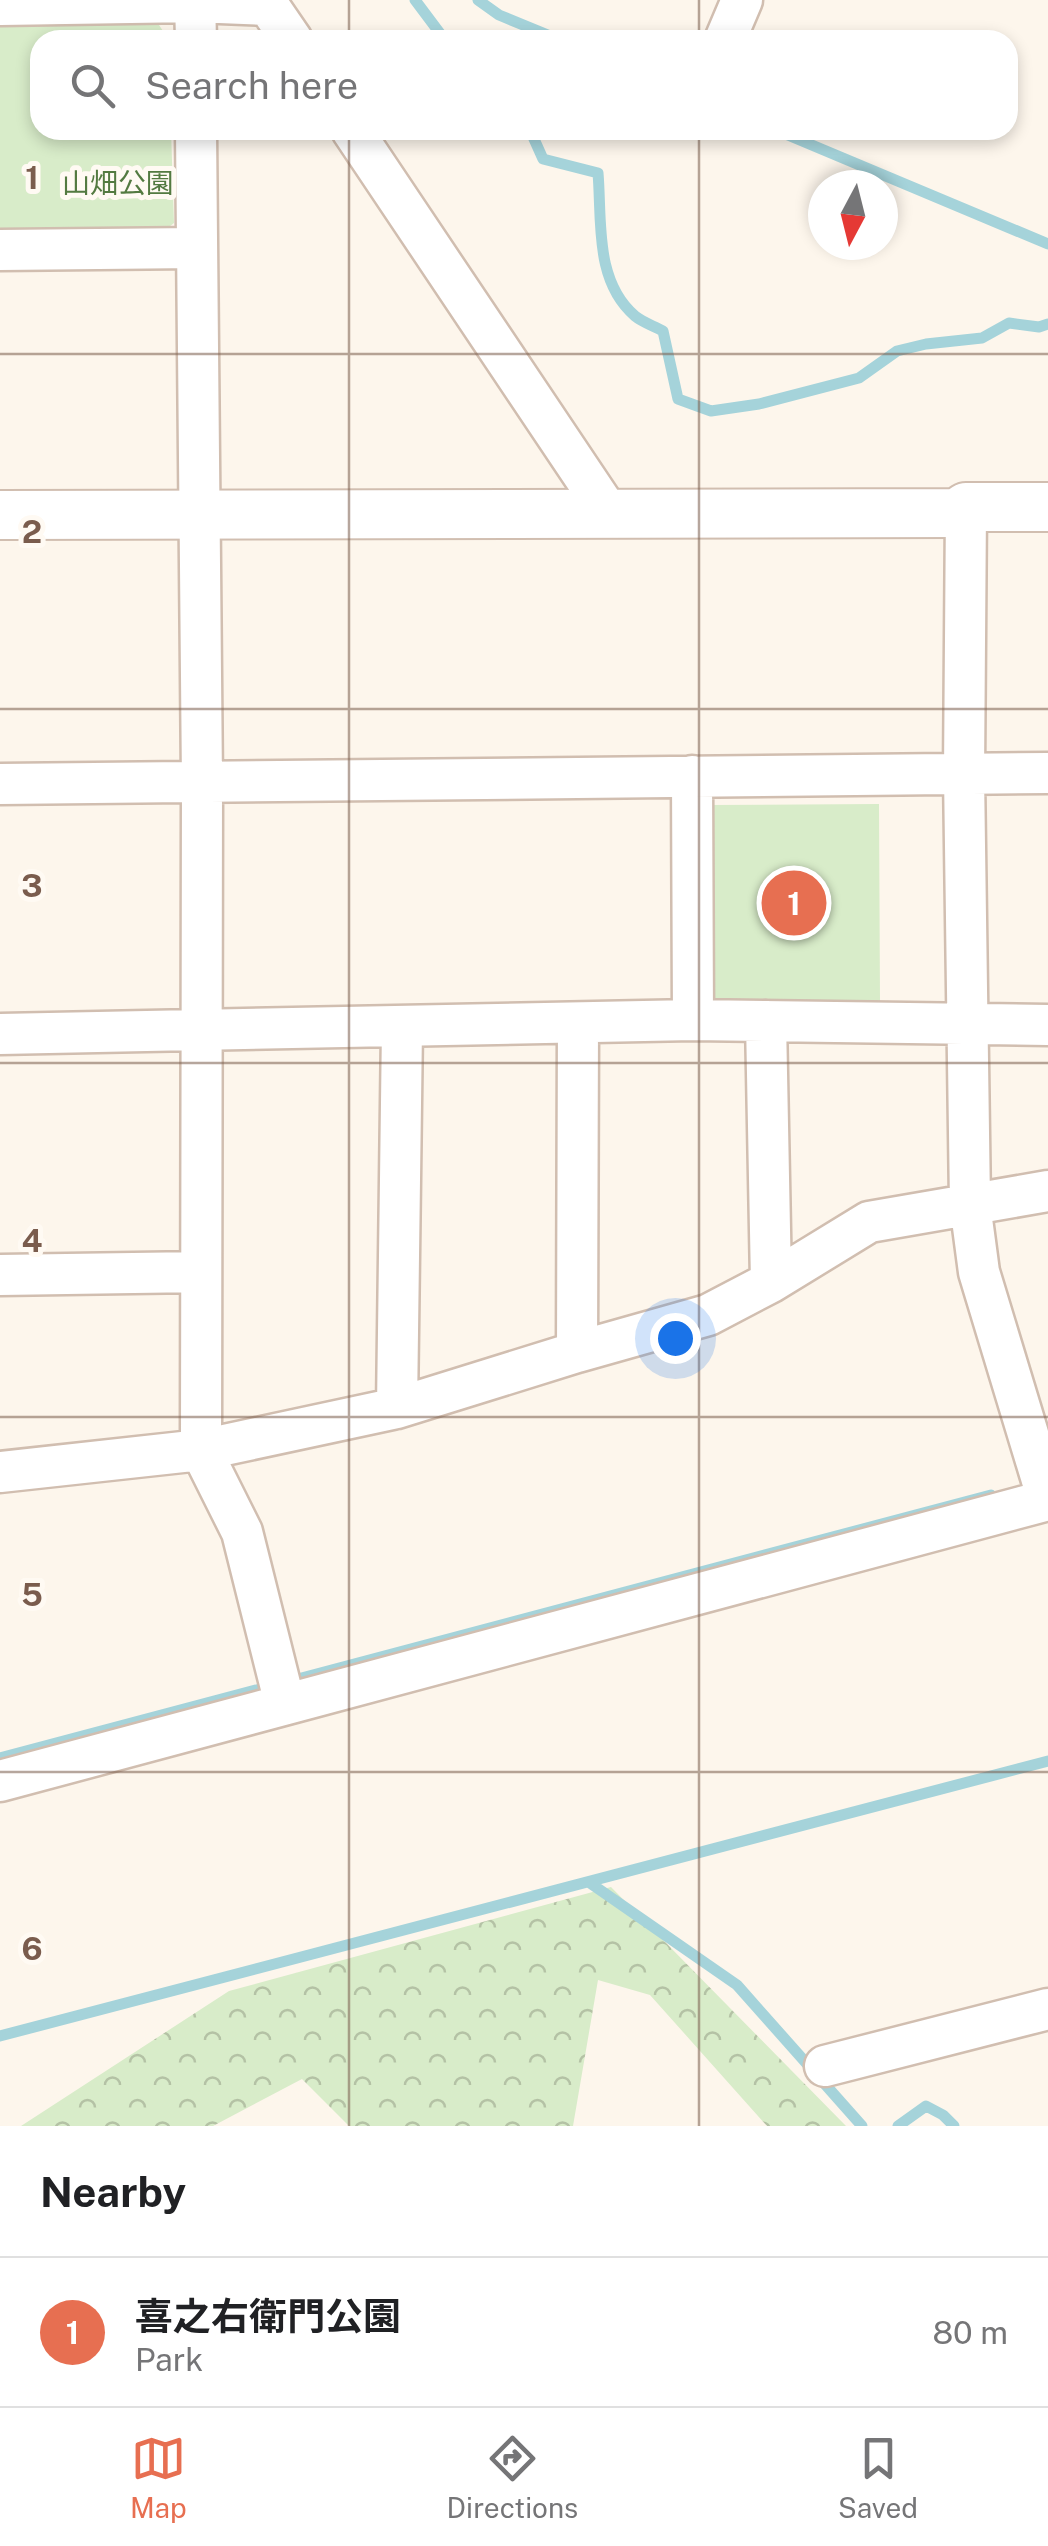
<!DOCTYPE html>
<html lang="en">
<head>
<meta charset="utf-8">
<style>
	:root { --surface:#fff; --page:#f2f2f2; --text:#202124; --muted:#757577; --line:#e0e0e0; --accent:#e76f51 }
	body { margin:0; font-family:"Public Sans","Noto Sans JP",sans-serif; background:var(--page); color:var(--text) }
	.compass { position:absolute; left:808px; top:170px; width:90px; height:90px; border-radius:50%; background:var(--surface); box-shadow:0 5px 15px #0003; rotate:187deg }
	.you { position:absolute; left:675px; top:1338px; width:35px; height:35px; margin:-25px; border:8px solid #fff; border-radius:50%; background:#1a73e8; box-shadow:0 0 0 15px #1a73e833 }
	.badge { display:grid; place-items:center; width:65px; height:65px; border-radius:50%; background:var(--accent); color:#fff; font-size:32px; font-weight:700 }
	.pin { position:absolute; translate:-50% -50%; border:5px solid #fff; box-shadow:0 2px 10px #0006 }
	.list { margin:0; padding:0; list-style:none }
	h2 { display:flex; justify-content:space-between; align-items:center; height:130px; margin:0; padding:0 40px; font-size:42px }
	h2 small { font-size:32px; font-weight:400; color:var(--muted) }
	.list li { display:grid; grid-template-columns:65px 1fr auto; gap:30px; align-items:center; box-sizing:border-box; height:150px; padding:0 40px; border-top:2px solid var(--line) }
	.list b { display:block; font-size:38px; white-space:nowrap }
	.list p { margin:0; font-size:32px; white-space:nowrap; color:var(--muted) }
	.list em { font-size:32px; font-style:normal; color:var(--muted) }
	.icon { flex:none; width:55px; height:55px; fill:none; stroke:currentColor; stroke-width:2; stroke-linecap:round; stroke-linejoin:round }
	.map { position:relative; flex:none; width:1048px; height:2126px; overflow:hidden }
	.search { position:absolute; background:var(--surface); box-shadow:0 5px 15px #0003; left:30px; right:30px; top:30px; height:110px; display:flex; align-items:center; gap:25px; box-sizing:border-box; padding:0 35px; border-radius:30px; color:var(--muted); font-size:38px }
	.sheet { height:280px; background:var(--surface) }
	nav { display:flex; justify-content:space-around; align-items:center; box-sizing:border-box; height:140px; border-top:2px solid var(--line); background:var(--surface); font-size:28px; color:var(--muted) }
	nav a { display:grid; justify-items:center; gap:5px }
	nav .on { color:var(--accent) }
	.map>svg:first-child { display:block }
</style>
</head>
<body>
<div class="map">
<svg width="1048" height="2126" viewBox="0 0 1048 2126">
	<defs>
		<pattern id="forest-crowns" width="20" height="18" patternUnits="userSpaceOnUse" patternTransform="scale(2.5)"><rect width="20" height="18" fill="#d8ecc9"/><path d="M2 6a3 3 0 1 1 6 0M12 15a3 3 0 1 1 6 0" fill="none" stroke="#b4c2a5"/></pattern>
	</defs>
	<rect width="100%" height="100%" fill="#fdf6ec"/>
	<path fill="#d8ecc9" d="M 157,22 L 169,40 L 40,40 L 40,130 L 171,130 L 174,223 L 160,234 L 0,234 L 0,23 Z
		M 879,804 L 880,1002 L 710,1002 L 708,805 Z"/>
	<path fill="url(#forest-crowns)" d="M 611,1887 L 846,2126 L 767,2126 L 650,1995 L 598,1980 L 573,2126 L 349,2126 L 302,2079 L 213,2126 L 21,2126 L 229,1991 Z"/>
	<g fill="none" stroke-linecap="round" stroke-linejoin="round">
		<path stroke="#a5d3da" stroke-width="11" d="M 415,0 L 445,40
			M 478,0 L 499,15 L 560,40
			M 530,130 L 543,159 L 598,173 C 602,220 594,281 635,316 C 642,322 654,326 663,331 L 678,399 L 711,411 L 759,404 L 859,378 L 897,351 L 926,344 L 982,338 L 1009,323 L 1039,327 L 1048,324
			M 776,130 L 1048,244
			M 0,1758 L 991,1495
			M 590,1883 L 737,1985 L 862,2126
			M 0,2036 L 1048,1761
			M 898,2126 L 926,2106 L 943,2115 L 954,2126"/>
		<g stroke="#d1beb0" stroke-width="45">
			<path id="minor" d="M 195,0 L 196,40
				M 0,5 L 195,2 L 268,5 L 292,40
				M 725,40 L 742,0
				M 196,130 L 202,783 L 201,1450 L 242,1532 L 285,1704
				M 352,130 L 608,512
				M 0,250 L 196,248
				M 966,507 L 964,774 L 970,1204 L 979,1272 L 1048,1500
				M 692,776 L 693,1020
				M 0,784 L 1048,773
				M 766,1021 L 771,1282
				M 0,1034 L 693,1020 L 1048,1025
				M 0,1275 L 200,1272
				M 577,1352 L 578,1023
				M 397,1408 L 402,1027
				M 0,1472 L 201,1450 L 397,1408 L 577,1352 L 708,1315 L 771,1282 L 869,1222 L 1048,1191
				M 0,1781 L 1048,1500
				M 825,2066 L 1048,2009"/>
		</g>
		<g stroke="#d1beb0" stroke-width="52">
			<path id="tertiary" d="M 0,515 L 957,513 L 966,507 L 1048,507"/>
		</g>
		<use href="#minor" stroke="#fff" stroke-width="40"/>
		<use href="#tertiary" stroke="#fff" stroke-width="48"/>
	</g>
	<path fill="none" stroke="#7a5c4d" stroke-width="2.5" stroke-opacity="0.55" d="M 349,0 L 349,40M 699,0 L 699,40M 349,130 L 349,2126M 699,130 L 699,2126M 0,354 L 1048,354M 0,709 L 1048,709M 0,1063 L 1048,1063M 0,1417 L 1048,1417M 0,1772 L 1048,1772"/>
	<g text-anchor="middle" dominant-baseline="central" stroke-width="10" stroke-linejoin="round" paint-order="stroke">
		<g font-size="28" fill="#537a41" stroke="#fffaf3">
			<text x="118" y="182">山畑公園</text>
		</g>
	</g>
	<g font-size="32" text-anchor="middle" font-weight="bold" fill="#7a5c4d" stroke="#fffaf3" stroke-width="10" stroke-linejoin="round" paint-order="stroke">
		<text x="32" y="189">1</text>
		<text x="32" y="543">2</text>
		<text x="32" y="897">3</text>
		<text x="32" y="1252">4</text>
		<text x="32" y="1606">5</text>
		<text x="32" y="1960">6</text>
	</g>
</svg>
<svg class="compass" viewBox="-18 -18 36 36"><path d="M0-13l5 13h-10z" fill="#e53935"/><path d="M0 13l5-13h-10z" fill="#757577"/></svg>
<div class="you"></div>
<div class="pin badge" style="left:794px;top:903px">1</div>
<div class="search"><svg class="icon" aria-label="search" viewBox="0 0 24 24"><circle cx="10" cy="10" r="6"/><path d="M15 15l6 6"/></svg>Search here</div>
</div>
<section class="sheet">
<h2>Nearby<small></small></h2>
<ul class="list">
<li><span class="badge">1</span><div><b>喜之右衛門公園</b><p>Park</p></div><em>80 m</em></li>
</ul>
</section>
<nav>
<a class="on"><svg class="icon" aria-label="map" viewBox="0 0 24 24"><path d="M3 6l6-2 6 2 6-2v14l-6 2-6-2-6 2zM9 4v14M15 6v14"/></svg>Map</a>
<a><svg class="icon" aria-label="directions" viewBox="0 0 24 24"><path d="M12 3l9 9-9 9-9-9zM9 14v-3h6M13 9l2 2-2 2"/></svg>Directions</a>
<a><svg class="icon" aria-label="saved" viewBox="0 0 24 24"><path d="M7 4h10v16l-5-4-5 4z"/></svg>Saved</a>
</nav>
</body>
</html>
